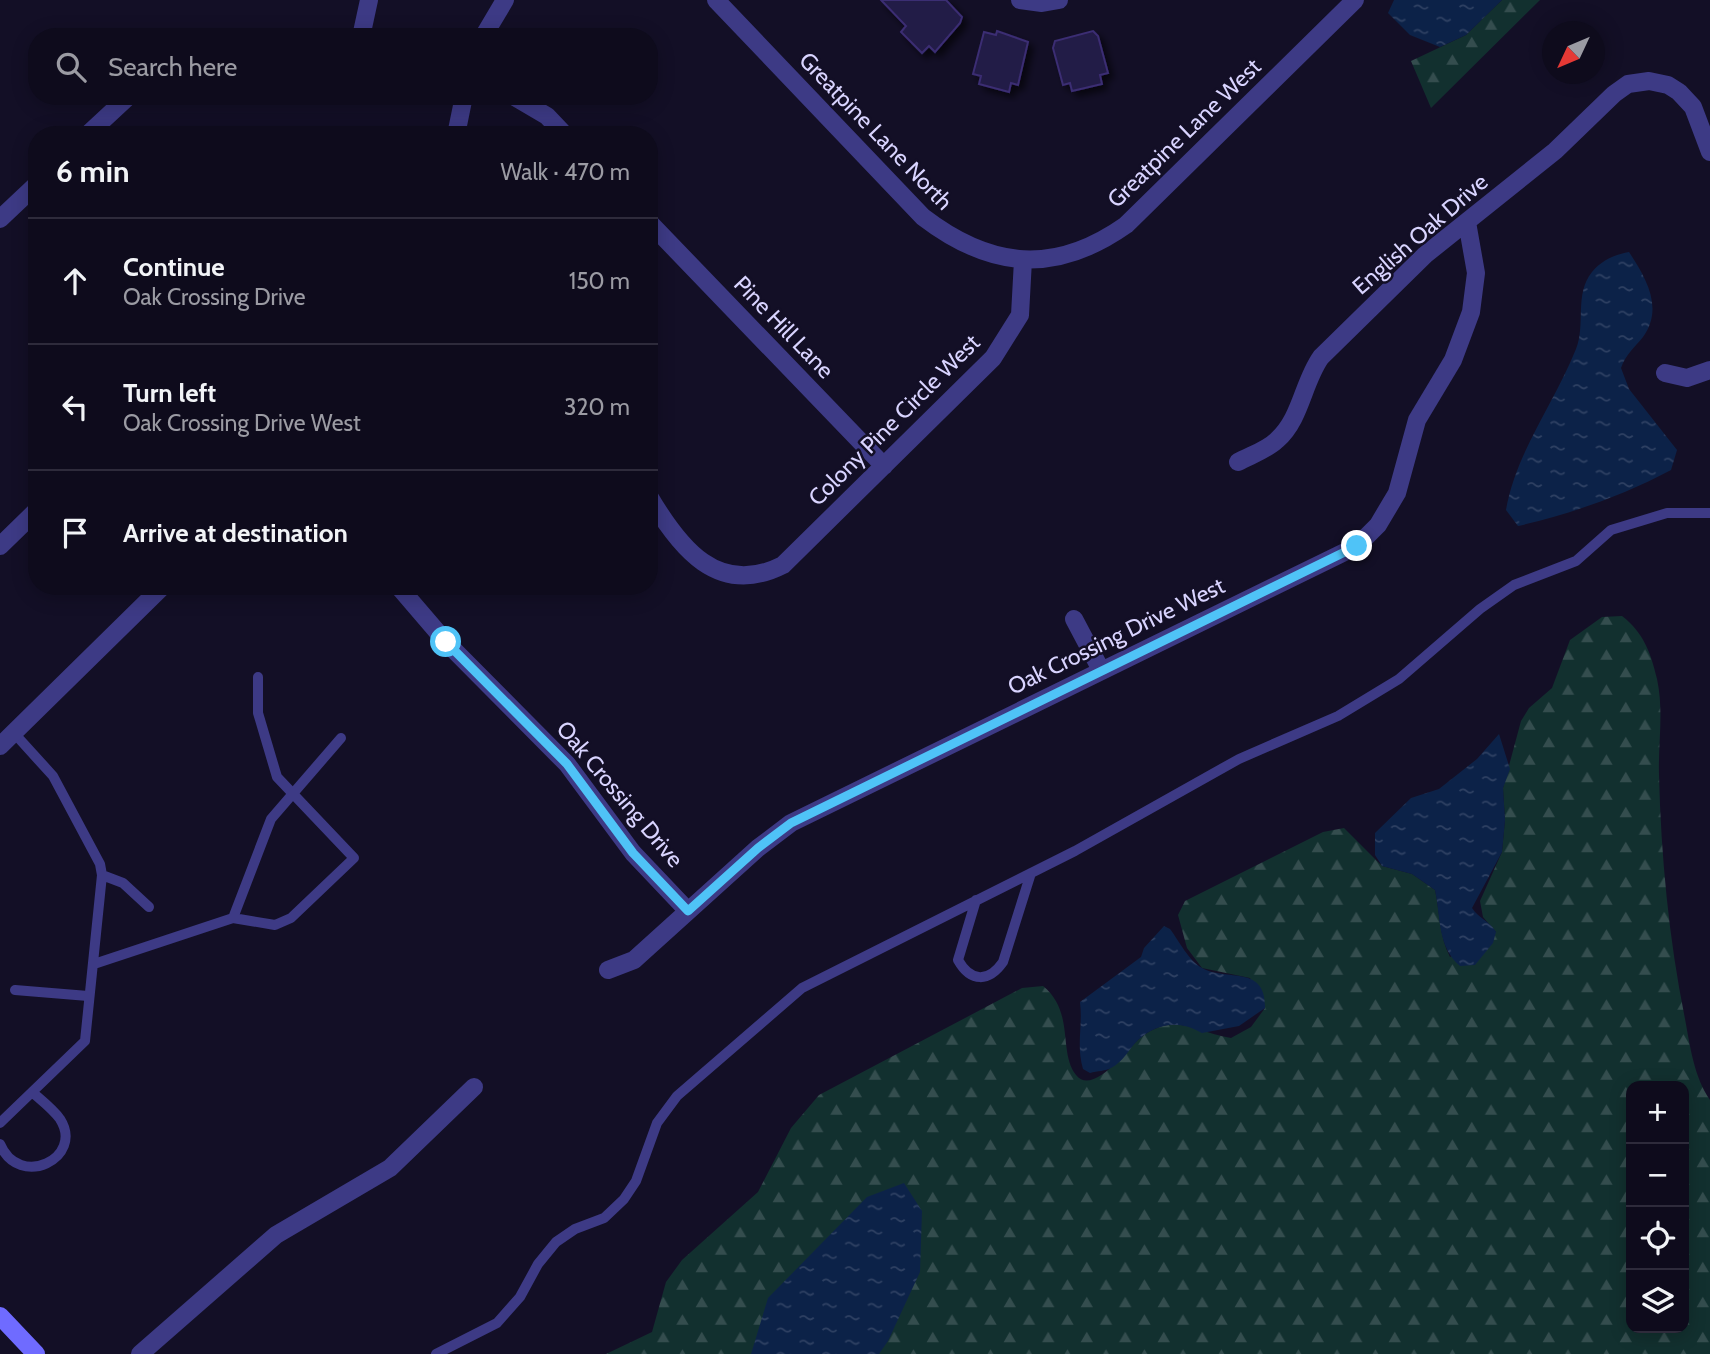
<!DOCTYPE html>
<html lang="en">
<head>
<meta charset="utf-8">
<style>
	:root { --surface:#0e0b1c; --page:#171425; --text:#f1f3f6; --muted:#9b9ba3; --line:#2e2b3b }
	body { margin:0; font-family:Cabin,sans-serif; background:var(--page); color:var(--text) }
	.controls { position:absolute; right:21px; bottom:21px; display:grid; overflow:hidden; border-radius:14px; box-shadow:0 4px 18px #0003 }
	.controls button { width:63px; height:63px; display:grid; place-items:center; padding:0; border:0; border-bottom:2px solid var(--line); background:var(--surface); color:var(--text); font:35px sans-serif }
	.compass { position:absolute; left:1542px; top:21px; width:63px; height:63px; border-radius:50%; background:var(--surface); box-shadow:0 4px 18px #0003; rotate:226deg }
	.stop { position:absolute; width:21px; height:21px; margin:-16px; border:5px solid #4fc3f7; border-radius:50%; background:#fff }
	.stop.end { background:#4fc3f7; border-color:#fff; box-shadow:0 2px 7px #0008 }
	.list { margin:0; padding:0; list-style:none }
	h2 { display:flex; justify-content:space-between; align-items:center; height:91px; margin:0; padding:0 28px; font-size:30px }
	h2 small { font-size:23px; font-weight:400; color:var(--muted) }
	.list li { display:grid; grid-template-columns:46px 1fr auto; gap:21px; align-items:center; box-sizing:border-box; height:126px; padding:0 28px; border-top:2px solid var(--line) }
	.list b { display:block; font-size:26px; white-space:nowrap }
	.list p { margin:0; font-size:23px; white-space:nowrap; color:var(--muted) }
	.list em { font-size:23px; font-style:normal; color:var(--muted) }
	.icon { flex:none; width:38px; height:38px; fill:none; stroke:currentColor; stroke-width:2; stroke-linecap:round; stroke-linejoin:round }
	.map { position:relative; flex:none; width:1710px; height:1354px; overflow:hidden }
	.search { position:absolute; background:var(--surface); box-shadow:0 4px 18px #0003; left:28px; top:28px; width:630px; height:77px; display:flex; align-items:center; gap:18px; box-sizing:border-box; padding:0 24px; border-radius:28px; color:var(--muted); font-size:26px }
	.panel { position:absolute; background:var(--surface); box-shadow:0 4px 18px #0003; left:28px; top:126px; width:630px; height:469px; border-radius:28px }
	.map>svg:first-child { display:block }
</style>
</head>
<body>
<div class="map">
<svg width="1710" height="1354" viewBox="0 0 1710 1354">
	<defs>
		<pattern id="forest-firs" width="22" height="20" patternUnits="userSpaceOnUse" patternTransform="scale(1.75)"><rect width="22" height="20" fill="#12302f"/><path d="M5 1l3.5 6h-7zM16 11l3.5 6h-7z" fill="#344d4e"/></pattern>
		<pattern id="water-ripples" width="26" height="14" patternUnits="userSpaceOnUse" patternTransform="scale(1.75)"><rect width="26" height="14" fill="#0c2248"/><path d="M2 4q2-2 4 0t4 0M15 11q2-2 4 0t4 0" fill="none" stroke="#2f4163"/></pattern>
		<filter id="shadow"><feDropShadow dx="5" dy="5" stdDeviation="3.5" flood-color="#0009"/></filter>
	</defs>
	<rect width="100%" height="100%" fill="#130f26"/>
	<path fill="url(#forest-firs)" fill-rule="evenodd" d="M 1502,0 L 1540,0 L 1431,108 L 1411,61 L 1466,35 Z
		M 1622,616 C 1643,632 1651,653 1657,679 C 1664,711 1658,743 1659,775 C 1661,857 1669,939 1685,1019 C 1690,1046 1694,1077 1710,1100 L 1710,1354 L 606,1354 L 652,1332 L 666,1282 L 682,1260 L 758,1192 L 791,1128 L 819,1095 L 1022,988 L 1043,986 C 1075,1012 1058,1052 1076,1075 C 1093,1097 1129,1047 1140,1038 C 1176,1011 1193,1032 1231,1038 L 1251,1027 L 1265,1008 L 1250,978 L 1202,968 L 1187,948 L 1178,915 L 1185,901 L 1323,832 L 1344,828 L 1382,866 L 1412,874 L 1435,890 C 1440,913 1439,936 1450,957 L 1496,932 L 1483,917 L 1480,901 L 1502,852 L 1505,820 L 1503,788 L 1521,721 L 1529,708 L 1552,688 L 1570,640 L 1602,617 ZM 1631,1086 L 1684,1086 L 1684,1328 L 1631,1328 Z"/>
	<path fill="url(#water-ripples)" d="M 1394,0 L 1502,0 L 1466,35 L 1440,47 L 1410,35 L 1388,13 Z
		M 1629,252 C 1646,278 1664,308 1643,337 C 1634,348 1626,354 1621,368 L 1629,389 L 1677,450 L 1671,470 C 1624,495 1571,514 1518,526 L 1506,510 C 1516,452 1554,404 1576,349 C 1586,325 1574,294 1592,272 C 1602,260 1614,255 1629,252 Z
		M 1499,734 L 1510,769 L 1503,788 L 1505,820 L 1502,852 L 1472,908 C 1479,919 1490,921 1496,932 L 1493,943 L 1475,965 L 1460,966 C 1437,946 1441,918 1435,890 L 1412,874 L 1382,866 L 1375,855 L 1375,833 L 1411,798 L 1439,789 L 1477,759 Z
		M 1164,926 L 1170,929 C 1179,941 1189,961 1202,968 C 1227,982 1266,964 1265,1008 L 1239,1026 L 1202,1033 C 1180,1020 1158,1022 1138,1040 C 1129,1049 1123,1062 1111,1068 C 1106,1071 1097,1071 1090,1073 L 1083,1069 C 1076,1045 1083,1026 1080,1002 L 1141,957 L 1144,948 Z
		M 904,1183 L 922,1211 L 920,1272 L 888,1341 L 879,1354 L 751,1354 L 768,1298 L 867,1197 Z"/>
	<path fill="#241b47" stroke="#3b2d73" stroke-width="2" filter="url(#shadow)" d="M 881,0 L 946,0 L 962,17 L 960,23 L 935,52 L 929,46 L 922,53 L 901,32 L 906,26 Z
		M 997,31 L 1028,42 L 1018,85 L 1011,83 L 1009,92 L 979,84 L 981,76 L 973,74 L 984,32 L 996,35 Z
		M 1093,31 L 1098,36 L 1108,73 L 1100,75 L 1102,84 L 1072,91 L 1070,83 L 1063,85 L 1053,48 L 1055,41 Z"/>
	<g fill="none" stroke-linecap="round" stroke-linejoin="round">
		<path stroke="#3d3a85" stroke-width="10" d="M 102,875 L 123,883 L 149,907
			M 976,900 L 958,960 C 971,983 989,982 1003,962 L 1031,873
			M 233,918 L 271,819 L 341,738
			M 94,964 L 233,918 L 275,925 L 291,918 L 354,858 L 277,777 L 258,713 L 258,677
			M 15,990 L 88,996
			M 0,1123 L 85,1041 L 102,875 L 100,864 L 53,776 L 14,733
			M 0,1144 C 19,1190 85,1158 60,1119 C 53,1109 41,1100 32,1092
			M 436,1354 L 497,1323 L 520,1297 L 538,1264 L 556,1242 L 575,1229 L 604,1218 L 624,1199 L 636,1181 L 657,1123 L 677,1096 L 802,988 L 1075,851 L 1239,759 L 1338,716 L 1399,679 L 1480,609 L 1514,585 L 1576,561 L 1611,530 L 1667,513 L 1710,513"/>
		<path stroke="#3d3a85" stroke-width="18" d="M 716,0 L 923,217 C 991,269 1055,275 1126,225 L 1355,0
			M 1020,0 L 1042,3 L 1059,0
			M 361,37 L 369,0
			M 483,37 L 505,0
			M 513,96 L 547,116 L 565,135
			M 87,135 L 129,96
			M 456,135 L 464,96
			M 0,219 L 37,184
			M 649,222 L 884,466
			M 1665,373 L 1687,378 L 1710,370
			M 1238,462 C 1251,455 1267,450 1277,440 C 1301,419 1303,382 1321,357 L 1425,255 L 1555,151 L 1614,94 L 1628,84 L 1649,81 L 1668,85 L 1679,92 L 1693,107 L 1710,152
			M 649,496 C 679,547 718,598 783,565 L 993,358 L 1020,315 L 1023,260
			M 0,546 L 37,510
			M 398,586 L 446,642 L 567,764 L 633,853 L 688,911
			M 1074,619 L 1101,670
			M 0,746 L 163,586
			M 608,970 L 634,960 L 758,848 L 791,823 L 1357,546 L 1378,525 L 1397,493 L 1417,420 L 1453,360 L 1471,312 L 1476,273 L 1467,222
			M 140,1354 L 276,1235 L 390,1168 L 474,1087"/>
		<path stroke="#6f6bff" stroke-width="18" d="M 0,1316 L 36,1354"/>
	</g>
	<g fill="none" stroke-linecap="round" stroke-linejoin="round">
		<path stroke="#4fc3f7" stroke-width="9" d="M 446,642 L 567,764 L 633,853 L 688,911 L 758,848 L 791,823 L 1357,546"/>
	</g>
	<g text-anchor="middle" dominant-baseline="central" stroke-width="5" stroke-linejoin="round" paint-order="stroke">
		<g font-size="23" fill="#d9d4ff" stroke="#130f26">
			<text transform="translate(876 131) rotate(46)">Greatpine Lane North</text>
			<text transform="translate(1184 133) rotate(-44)">Greatpine Lane West</text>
			<text transform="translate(1420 234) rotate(-41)">English Oak Drive</text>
			<text transform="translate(784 327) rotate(46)">Pine Hill Lane</text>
			<text transform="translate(894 420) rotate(-45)">Colony Pine Circle West</text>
			<text transform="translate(1116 636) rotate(-26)">Oak Crossing Drive West</text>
			<text transform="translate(620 794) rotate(50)">Oak Crossing Drive</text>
		</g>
	</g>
</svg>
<div class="controls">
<button>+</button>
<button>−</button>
<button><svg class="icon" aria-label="locate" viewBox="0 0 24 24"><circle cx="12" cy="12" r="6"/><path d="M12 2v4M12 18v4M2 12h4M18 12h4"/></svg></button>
<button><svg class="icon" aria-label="layers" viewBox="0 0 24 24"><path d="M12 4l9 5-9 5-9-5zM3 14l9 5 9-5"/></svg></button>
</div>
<svg class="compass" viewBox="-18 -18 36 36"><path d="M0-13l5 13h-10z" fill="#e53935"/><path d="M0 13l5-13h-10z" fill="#9b9ba3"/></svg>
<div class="stop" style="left:446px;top:642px"></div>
<div class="stop end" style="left:1357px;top:546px"></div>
<div class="search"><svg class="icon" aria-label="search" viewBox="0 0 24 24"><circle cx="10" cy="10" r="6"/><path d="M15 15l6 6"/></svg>Search here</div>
<section class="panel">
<h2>6 min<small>Walk · 470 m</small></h2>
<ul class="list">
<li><svg class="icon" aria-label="ahead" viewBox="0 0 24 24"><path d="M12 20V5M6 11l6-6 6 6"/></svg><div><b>Continue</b><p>Oak Crossing Drive</p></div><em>150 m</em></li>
<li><svg class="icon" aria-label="left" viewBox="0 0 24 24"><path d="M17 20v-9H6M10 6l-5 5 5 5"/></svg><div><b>Turn left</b><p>Oak Crossing Drive West</p></div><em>320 m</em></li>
<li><svg class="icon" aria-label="arrive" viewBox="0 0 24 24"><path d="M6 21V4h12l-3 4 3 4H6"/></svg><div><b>Arrive at destination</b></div></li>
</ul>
</section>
</div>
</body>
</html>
